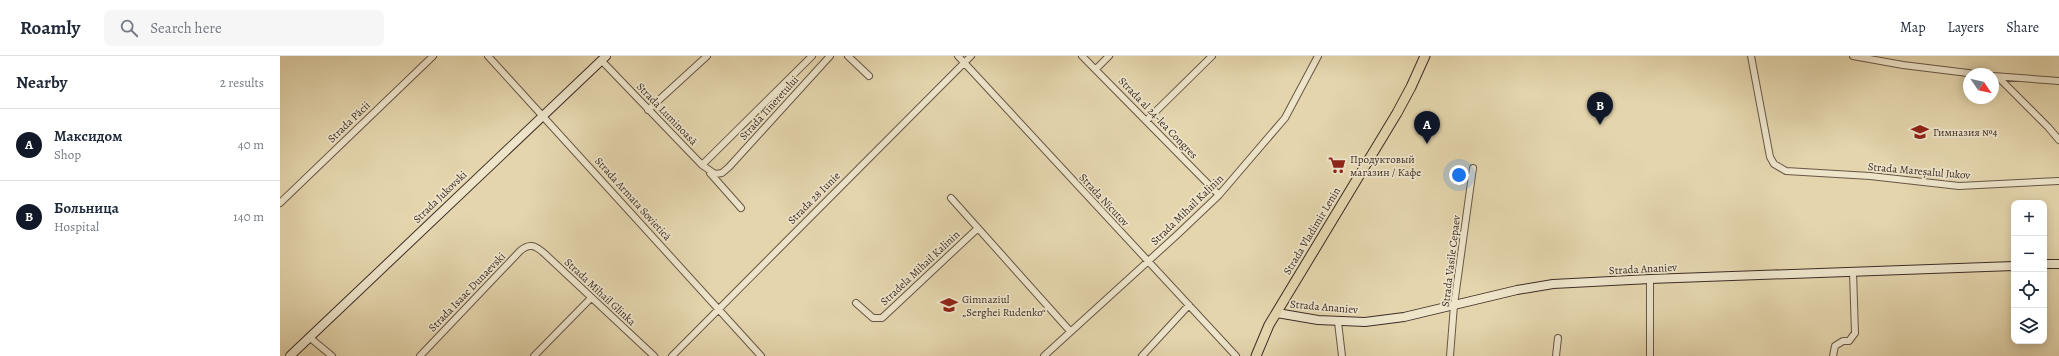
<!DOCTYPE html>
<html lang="en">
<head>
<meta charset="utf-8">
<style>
	:root { --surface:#fff; --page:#f6f6f7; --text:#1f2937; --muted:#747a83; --line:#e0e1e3; --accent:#111827 }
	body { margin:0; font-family:Alegreya,serif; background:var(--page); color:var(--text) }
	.controls { position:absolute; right:12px; bottom:12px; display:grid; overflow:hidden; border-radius:8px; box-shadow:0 2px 10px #0003 }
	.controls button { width:36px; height:36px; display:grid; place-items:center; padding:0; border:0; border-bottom:1px solid var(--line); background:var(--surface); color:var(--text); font:20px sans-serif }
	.compass { position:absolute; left:1683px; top:12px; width:36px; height:36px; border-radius:50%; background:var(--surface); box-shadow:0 2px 10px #0003; rotate:124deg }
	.you { position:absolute; left:1179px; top:119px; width:14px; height:14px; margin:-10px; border:3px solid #fff; border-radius:50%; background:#1a73e8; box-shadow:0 0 0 6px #1a73e833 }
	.badge { display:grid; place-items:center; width:26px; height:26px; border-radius:50%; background:var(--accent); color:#fff; font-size:13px; font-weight:700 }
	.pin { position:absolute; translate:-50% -33px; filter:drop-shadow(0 1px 2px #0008) }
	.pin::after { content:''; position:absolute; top:21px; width:14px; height:12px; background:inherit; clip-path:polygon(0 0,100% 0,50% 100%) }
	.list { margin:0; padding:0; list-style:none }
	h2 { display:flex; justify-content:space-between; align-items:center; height:52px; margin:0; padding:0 16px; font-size:17px }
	h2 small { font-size:13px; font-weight:400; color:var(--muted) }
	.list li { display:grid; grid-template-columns:26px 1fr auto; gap:12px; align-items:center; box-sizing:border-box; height:72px; padding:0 16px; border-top:1px solid var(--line) }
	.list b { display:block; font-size:15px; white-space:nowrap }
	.list p { margin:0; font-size:13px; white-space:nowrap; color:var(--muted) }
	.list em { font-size:13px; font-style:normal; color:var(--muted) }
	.icon { flex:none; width:22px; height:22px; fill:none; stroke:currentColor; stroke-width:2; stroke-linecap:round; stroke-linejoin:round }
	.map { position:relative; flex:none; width:1779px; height:300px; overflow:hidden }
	header { display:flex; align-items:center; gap:24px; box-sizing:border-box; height:56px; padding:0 20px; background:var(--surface); border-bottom:1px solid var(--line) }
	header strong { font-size:19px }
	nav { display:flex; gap:22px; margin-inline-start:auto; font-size:14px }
	.search { width:280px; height:36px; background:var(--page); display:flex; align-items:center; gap:10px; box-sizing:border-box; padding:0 14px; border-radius:8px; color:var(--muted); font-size:15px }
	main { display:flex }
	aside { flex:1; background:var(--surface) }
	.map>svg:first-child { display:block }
</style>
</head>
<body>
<header>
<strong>Roamly</strong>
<div class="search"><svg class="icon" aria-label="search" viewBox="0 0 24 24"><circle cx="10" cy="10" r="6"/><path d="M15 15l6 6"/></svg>Search here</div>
<nav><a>Map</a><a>Layers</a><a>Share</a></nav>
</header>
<main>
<aside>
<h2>Nearby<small>2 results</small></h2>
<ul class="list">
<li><span class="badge">A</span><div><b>Максидом</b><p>Shop</p></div><em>40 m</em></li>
<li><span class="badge">B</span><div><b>Больница</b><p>Hospital</p></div><em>140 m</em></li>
</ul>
</aside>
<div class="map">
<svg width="1779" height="300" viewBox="0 0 1779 300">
	<rect width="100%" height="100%" fill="#e4d5ad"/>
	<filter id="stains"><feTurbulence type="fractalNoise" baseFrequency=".005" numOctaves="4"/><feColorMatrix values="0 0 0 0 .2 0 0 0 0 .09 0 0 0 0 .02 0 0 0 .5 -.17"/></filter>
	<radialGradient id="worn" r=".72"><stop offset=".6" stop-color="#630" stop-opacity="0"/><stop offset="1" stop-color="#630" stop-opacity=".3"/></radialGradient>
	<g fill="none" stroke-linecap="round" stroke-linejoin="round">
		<g stroke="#675647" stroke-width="8">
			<path id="street" d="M 208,0 L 481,300
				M 568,0 L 589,20
				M 678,0 L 956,300
				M 802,0 L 939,139
				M 1471,0 L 1490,101 L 1494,108 L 1506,115 L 1590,120 L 1679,130 L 1779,125
				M 1573,0 L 1623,9 L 1696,18
				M 321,4 L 422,109 L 435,118 L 442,117 L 449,111 L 550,0
				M 816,13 L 829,0
				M 1713,20 L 1779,25
				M 1718,21 L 1768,71 L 1779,84
				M 368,54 L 427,0
				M 867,64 L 932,0
				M 422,109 L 532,0
				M 430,117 L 461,152
				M 671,142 L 790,275
				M 0,147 L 153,0
				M 1370,223 L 1370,300
				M 576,247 L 593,262 L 602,262 L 697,173
				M 1058,266 L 1062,300
				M 29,281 L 52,300
				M 140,300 L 240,195 C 250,186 256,190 265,198 L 374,300
				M 254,300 L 311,242
				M 392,300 L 691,0
				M 764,300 L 898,178 L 939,139 L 1005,62 L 1038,0
				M 862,300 L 909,249
				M 1170,300 L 1174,249 L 1193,112
				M 1276,300 L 1278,282
				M 1553,300 L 1555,290 L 1563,285 L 1569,285 L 1575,277 L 1573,216"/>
		</g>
		<g stroke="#3d2c25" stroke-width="10">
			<path id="secondary" d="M 1764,208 L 1779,208
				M 997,257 L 1038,264 L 1085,266 L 1124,261 L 1237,234 L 1273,228 L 1370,223 L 1734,210
				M 10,300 L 326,0"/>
		</g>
		<g stroke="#3d2c25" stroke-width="11">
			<path id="primary" d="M 976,300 L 989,269 L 1117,57 L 1131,31 L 1145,0"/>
		</g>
		<use href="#street" stroke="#ede4ca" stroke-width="6"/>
		<use href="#secondary" stroke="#ede4ca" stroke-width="8"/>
		<use href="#primary" stroke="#e4d5ad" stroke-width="9"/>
	</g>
	<defs>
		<g id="school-bare" transform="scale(1.38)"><path d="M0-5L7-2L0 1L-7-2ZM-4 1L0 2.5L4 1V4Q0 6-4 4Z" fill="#8f2418" stroke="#ede4ca" stroke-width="2.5" paint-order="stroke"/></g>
		<g id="supermarket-bare" transform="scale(1.38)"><path d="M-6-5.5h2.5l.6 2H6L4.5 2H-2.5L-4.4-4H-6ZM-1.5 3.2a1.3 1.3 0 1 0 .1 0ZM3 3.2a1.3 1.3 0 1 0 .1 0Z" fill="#8f2418" stroke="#ede4ca" stroke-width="2.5" paint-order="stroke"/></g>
	</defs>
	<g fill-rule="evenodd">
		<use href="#school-bare" x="1640" y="76"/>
		<use href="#supermarket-bare" x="1057" y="109"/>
		<use href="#school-bare" x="669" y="249"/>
	</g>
	<g text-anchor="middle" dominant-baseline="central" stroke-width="3.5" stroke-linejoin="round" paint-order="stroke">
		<g font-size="11" fill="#3d2c25" stroke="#ede4ca">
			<text transform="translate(489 52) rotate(-48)">Strada Tineretului</text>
			<text transform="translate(387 58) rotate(46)">Strada Luminoasă</text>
			<text transform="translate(878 62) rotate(46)">Strada al 24-lea Congres</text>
			<text transform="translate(69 66) rotate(-44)">Strada Păcii</text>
			<text transform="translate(1639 115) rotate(5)">Strada Mareșalul Jukov</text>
			<text transform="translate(160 141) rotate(-44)">Strada Jukovski</text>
			<text transform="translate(534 142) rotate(-45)">Strada 28 Iunie</text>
			<text transform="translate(353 143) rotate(48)">Strada Armata Sovietică</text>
			<text transform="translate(824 144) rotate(47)">Strada Nicutov</text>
			<text transform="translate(907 154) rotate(-44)">Strada Mihail Kalinin</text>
			<text transform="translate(1032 175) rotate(-59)">Strada Vladimir Lenin</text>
			<text transform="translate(1171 205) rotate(-83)">Strada Vasile Cepaev</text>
			<text transform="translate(640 212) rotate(-43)">Stradela Mihail Kalinin</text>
			<text transform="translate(1363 213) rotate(-3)">Strada Ananiev</text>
			<text transform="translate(187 236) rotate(-46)">Strada Isaac Dunaevski</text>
			<text transform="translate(320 236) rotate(43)">Strada Mihail Glinka</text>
			<text transform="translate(1044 251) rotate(5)">Strada Ananiev</text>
		</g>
		<g font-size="11" fill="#3d2c25" stroke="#ede4ca" text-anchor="start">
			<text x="1653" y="76">Гимназия №4</text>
			<text x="1070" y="103">Продуктовый<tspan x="1070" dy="13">магазин / Кафе</tspan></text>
			<text x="682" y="243">Gimnaziul<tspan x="682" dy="13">„Serghei Rudenko“</tspan></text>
		</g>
	</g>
	<rect width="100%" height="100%" filter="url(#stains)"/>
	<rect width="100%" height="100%" fill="url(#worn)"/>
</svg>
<div class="controls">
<button>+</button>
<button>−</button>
<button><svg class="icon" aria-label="locate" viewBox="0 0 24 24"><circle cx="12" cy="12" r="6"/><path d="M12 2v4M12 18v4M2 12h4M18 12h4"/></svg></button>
<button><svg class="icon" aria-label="layers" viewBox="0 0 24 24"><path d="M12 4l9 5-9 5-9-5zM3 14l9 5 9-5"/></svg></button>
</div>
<svg class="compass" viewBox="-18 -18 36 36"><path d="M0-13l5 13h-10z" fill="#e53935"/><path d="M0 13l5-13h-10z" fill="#747a83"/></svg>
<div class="you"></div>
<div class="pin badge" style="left:1147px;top:88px">A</div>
<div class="pin badge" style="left:1320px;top:69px">B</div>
</div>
</main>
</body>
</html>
